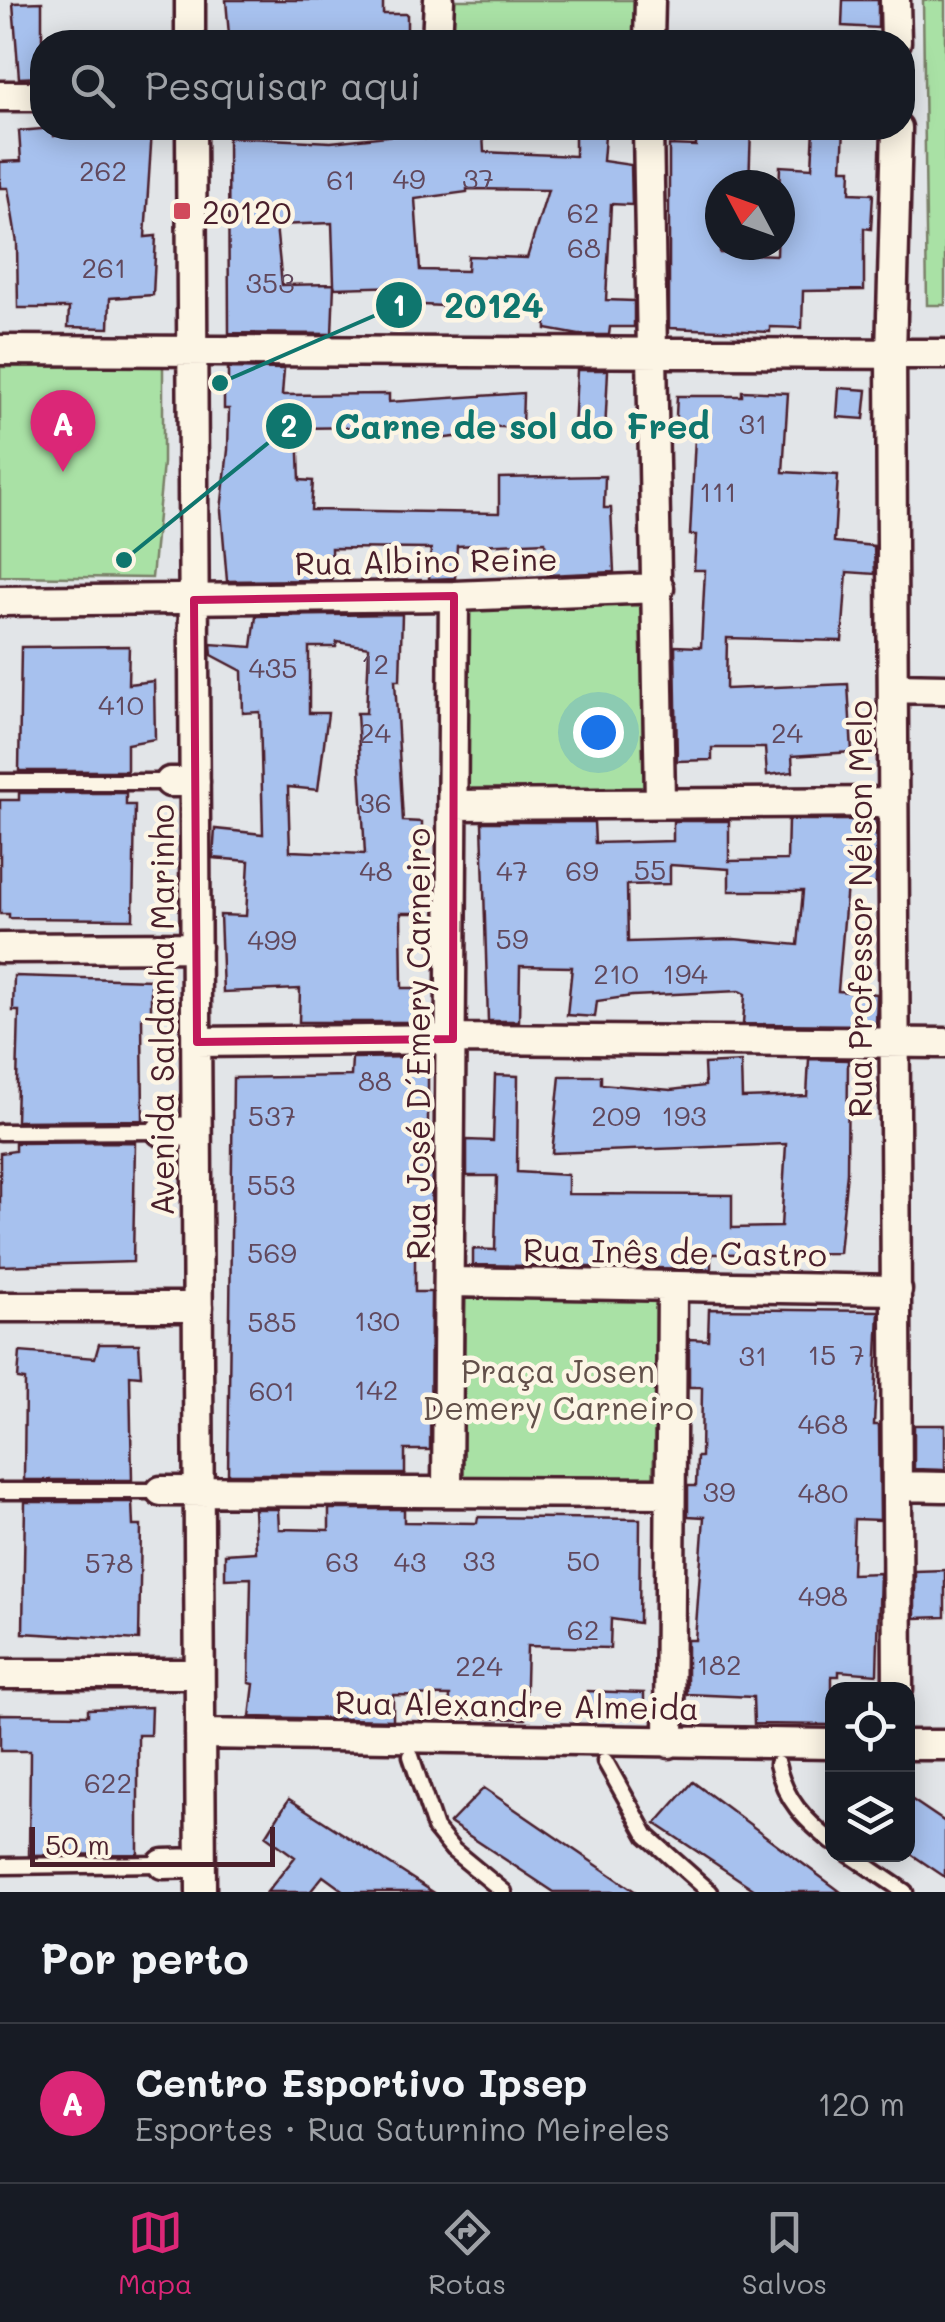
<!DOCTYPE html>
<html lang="pt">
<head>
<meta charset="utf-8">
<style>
	:root { --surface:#171b24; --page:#242831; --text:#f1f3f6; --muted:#9ea1a6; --line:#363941; --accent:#db2777 }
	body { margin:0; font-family:Mali,sans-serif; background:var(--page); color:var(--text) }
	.controls { position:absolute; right:30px; bottom:30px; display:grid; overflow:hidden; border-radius:20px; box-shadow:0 5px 25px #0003 }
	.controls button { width:90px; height:90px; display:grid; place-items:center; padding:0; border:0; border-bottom:2px solid var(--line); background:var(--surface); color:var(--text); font:50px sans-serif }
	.compass { position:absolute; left:705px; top:170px; width:90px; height:90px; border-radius:50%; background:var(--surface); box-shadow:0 5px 25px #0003; rotate:311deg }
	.scale { position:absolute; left:30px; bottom:25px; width:245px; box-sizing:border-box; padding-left:10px; border:5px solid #4a1f2b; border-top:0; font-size:28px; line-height:35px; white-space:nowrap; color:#4a1f2b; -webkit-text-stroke:8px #fcf5e5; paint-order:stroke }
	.you { position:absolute; left:598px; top:732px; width:35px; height:35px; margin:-25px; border:8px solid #fff; border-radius:50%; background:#1a73e8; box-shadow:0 0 0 15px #1a73e833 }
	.badge { display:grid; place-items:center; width:65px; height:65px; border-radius:50%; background:var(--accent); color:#fff; font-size:32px; font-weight:700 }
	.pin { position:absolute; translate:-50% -82px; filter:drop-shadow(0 2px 5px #0008) }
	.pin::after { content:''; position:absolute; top:52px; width:35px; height:30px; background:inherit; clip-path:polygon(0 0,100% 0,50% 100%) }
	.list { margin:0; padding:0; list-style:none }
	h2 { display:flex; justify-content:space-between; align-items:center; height:130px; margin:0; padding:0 40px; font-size:42px }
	h2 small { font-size:32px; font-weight:400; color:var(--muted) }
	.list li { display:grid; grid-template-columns:65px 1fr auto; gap:30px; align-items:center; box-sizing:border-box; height:160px; padding:0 40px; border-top:2px solid var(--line) }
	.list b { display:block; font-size:38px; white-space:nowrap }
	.list p { margin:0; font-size:32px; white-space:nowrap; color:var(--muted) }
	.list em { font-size:32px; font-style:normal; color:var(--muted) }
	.icon { flex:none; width:55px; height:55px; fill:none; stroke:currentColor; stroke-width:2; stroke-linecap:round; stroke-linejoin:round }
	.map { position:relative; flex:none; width:945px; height:1892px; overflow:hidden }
	.search { position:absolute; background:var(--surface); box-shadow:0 5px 25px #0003; left:30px; right:30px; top:30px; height:110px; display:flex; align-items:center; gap:25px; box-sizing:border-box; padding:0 35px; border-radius:40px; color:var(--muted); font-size:38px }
	.sheet { height:290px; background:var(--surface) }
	nav { display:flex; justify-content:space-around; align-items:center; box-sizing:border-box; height:140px; border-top:2px solid var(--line); background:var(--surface); font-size:28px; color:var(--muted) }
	nav a { display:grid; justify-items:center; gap:5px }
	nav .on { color:var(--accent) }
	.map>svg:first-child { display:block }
</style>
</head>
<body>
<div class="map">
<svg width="945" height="1892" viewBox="0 0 945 1892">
	<rect width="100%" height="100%" fill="#e2e5e8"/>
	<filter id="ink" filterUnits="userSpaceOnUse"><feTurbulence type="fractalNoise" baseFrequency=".01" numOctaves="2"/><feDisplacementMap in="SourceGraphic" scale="20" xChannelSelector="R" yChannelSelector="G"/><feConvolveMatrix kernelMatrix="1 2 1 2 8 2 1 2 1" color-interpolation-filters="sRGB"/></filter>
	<g filter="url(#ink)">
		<path fill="#a9e1a5" stroke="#7a8068" stroke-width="2.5" d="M 448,0 L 639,0 L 636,42 L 448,42 Z
			M 923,0 L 945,0 L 945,305 L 927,305 Z
			M 163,365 L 163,463 L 152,578 L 0,576 L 0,367 Z
			M 648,603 L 647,795 L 464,796 L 465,606 Z
			M 466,1292 L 659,1298 L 653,1480 L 460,1481 Z"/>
		<path fill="#a7c1ee" stroke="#4a1f2b" stroke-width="2.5" fill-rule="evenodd" d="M 226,0 L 383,0 L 383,14 L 407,14 L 407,42 L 252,42 L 251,33 L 229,35 Z
			M 843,0 L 878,0 L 878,28 L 842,26 Z
			M 42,2 L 42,77 L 19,78 L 13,3 Z
			M 53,128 L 54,136 L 106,128 L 152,130 L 145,237 L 156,236 L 153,295 L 110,298 L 109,328 L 68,327 L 69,308 L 18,308 L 17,243 L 8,188 L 0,188 L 0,162 L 21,161 L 19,131 Z
			M 696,128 L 751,129 L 749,185 L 720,185 L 720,253 L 777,255 L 780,166 L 812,168 L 814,128 L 844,128 L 842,169 L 851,169 L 850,193 L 873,194 L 871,229 L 864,228 L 864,290 L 803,291 L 802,328 L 770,327 L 770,332 L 669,328 L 669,145 L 696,146 Z
			M 424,132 L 425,139 L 483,134 L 484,152 L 575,156 L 575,135 L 605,136 L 603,161 L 631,165 L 632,205 L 611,204 L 606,300 L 634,301 L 634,327 L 610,327 L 609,335 L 579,335 L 546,329 L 546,311 L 403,304 L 404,286 L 335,288 L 334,284 L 332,334 L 229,333 L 228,137 L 331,142 ZM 467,189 L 548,190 L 527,258 L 468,256 L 467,271 L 420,270 L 415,199 L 467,192 ZM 332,223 L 334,284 L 282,285 L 276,225 Z
			M 228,368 L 284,369 L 282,395 L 389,394 L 389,402 L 523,393 L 522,428 L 462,425 L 463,436 L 429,440 L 428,426 L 298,428 L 300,480 L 313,481 L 311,510 L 499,513 L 499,478 L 605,476 L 604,508 L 611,508 L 614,572 L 548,575 L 545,542 L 457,546 L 455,578 L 429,579 L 431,549 L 331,548 L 332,580 L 227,581 L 221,510 L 228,450 L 229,409 L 224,409 L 224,385 L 228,385 Z
			M 577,370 L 608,370 L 605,433 L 574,431 Z
			M 839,388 L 867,390 L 864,419 L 837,417 Z
			M 742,391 L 788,393 L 783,472 L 838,475 L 834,542 L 874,546 L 875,574 L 847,572 L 842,641 L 727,638 L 726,689 L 848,684 L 852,752 L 792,756 L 793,772 L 767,775 L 765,748 L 712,748 L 712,760 L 677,761 L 675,646 L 701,647 L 705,570 L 694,570 L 696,535 L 690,535 L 695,437 L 675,436 L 677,396 L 742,396 Z
			M 402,614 L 400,680 L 395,680 L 403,821 L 422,822 L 422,862 L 432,862 L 429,913 L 401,913 L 402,988 L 416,988 L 416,1022 L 299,1022 L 300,989 L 223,992 L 220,915 L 246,916 L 249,861 L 213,858 L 215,829 L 263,834 L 260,712 L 243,713 L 242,671 L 212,655 L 211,644 L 252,647 L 256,616 ZM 337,642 L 369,647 L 366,713 L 357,713 L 365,854 L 290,851 L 288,787 L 318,790 L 328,713 L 309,713 L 309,647 L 336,647 Z
			M 129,646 L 128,684 L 154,681 L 155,739 L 127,744 L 127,771 L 19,771 L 21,647 Z
			M 19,793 L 126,793 L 126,805 L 135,805 L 133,919 L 9,918 L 9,914 L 0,914 L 0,800 L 19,800 Z
			M 788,820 L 876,820 L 876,884 L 847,885 L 838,991 L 877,994 L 876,1025 L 743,1024 L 745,994 L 739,991 L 632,996 L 597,1001 L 595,1017 L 567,1015 L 572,967 L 520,966 L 519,1021 L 488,1021 L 482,822 L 594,822 L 595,843 L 673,841 L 673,821 L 729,821 L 729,861 L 787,860 ZM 670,865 L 729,869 L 729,891 L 803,891 L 798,945 L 734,939 L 628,942 L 627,885 L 670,884 Z
			M 14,976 L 151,980 L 151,1017 L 142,1017 L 143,1120 L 16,1121 L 19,1011 L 13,1011 Z
			M 415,1057 L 415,1074 L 428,1073 L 428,1139 L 432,1139 L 431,1239 L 415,1239 L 415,1292 L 431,1292 L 430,1450 L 405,1450 L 405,1474 L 228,1474 L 233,1078 L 351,1076 L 352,1058 Z
			M 809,1059 L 848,1060 L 847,1172 L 839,1253 L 711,1254 L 711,1269 L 473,1265 L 473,1249 L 495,1250 L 497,1176 L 467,1176 L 467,1140 L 493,1141 L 495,1075 L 518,1076 L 517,1172 L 568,1175 L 568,1194 L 732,1195 L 732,1228 L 781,1227 L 786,1144 L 552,1153 L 560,1076 L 601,1076 L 601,1084 L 671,1090 L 705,1086 L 704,1064 L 741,1062 L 742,1098 L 807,1096 Z
			M 135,1142 L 133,1262 L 0,1266 L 0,1153 L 15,1151 L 15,1143 Z
			M 709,1309 L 879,1311 L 874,1425 L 879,1425 L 880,1520 L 854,1519 L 852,1574 L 880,1573 L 877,1674 L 839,1671 L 839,1676 L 832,1676 L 832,1725 L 754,1724 L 753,1697 L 687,1694 L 687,1640 L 695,1640 L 704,1517 L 688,1516 L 688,1486 L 696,1486 L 697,1457 L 701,1457 L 702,1387 L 689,1387 L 689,1339 L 708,1340 Z
			M 99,1344 L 139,1344 L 141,1376 L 130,1375 L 132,1480 L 24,1480 L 25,1380 L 18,1379 L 20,1352 L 95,1358 Z
			M 914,1425 L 945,1425 L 945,1470 L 914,1469 Z
			M 25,1502 L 132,1502 L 133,1526 L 141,1526 L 139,1640 L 23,1633 Z
			M 254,1509 L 278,1509 L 279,1529 L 329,1530 L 329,1509 L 404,1509 L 404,1522 L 477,1523 L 478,1517 L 640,1519 L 639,1623 L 611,1619 L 610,1648 L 527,1646 L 525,1719 L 449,1717 L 450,1696 L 393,1695 L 393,1720 L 250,1717 L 254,1684 L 249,1683 L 251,1578 L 225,1579 L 225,1554 L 256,1552 Z
			M 945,1570 L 945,1617 L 915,1618 L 915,1571 Z
			M 587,1691 L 644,1693 L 644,1718 L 587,1716 Z
			M 151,1707 L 150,1735 L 138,1735 L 138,1854 L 29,1855 L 30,1751 L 0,1751 L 0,1714 L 88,1715 L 88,1709 Z
			M 693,1782 L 841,1892 L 758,1892 L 656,1824 Z
			M 484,1788 L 636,1892 L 554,1892 L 450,1823 Z
			M 908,1797 L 945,1822 L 945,1877 L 908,1852 Z
			M 289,1799 L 433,1892 L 345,1892 L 323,1876 L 310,1892 L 267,1892 L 295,1857 L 266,1836 Z"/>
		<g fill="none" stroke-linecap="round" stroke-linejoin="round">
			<g stroke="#4a1f2b" stroke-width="21">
				<path id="lane" d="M 0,782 L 170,782
					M 0,1132 L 161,1131
					M 0,1491 L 161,1491
					M 411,1756 L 435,1828 L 453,1850 L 504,1892
					M 605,1761 L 647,1836 L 710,1892
					M 777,1764 C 785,1800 804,1819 832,1842
					M 849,1854 L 905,1892
					M 0,1866 L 163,1864"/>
			</g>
			<g stroke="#4a1f2b" stroke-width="35">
				<path id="street" d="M 190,0 L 190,42
					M 895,0 L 896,42
					M 437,42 L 439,0
					M 649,42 L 650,0
					M 0,96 L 42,96
					M 191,128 L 201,1892
					M 648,128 L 660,801
					M 897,128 L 891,354 L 898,1690
					M 0,350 L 945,354
					M 0,601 L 454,596 L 659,588
					M 894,688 L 945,689
					M 170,782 L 195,782
					M 453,805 L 892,802
					M 0,948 L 196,947
					M 197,1042 L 453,1039 L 945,1043
					M 161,1131 L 195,1132
					M 452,1282 L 897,1290
					M 0,1307 L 198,1307
					M 898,1486 L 945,1487
					M 161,1491 L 669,1493
					M 447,1491 L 454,596
					M 0,1674 L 199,1674
					M 200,1734 L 832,1744
					M 669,1743 L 672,1287
					M 908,1745 L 945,1745
					M 163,1864 L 201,1863"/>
			</g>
			<use href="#lane" stroke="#fcf5e5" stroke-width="14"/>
			<use href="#street" stroke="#fcf5e5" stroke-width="28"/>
		</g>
	</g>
	<path fill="none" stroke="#c2185b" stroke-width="8" stroke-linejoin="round" d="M 454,596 L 453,1039 L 197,1042 L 194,600 Z"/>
	<rect fill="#d1495b" stroke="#fcf5e5" stroke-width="4" x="172" y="201" width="20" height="20" rx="5"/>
	<g text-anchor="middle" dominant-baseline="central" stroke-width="9" stroke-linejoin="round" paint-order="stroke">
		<g font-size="28" fill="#61485c">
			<text x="103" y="170">262</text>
			<text x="409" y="178">49</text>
			<text x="478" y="178">37</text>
			<text x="341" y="179">61</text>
			<text x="583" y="212">62</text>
			<text x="584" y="247">68</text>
			<text x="104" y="267">261</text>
			<text x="270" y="282">353</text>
			<text x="753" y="423">31</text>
			<text x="718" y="491">111</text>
			<text x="375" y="663">12</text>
			<text x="273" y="667">435</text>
			<text x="121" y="704">410</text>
			<text x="375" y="732">24</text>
			<text x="787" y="732">24</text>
			<text x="375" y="802">36</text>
			<text x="650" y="869">55</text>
			<text x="376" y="870">48</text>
			<text x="512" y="870">47</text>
			<text x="582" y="870">69</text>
			<text x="512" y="938">59</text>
			<text x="272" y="939">499</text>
			<text x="616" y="973">210</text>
			<text x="685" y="973">194</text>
			<text x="375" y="1080">88</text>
			<text x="272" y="1115">537</text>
			<text x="616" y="1115">209</text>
			<text x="684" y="1115">193</text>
			<text x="271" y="1184">553</text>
			<text x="272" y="1252">569</text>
			<text x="377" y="1320">130</text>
			<text x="272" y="1321">585</text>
			<text x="822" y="1354">15</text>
			<text x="857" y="1354">7</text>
			<text x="753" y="1355">31</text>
			<text x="376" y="1389">142</text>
			<text x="272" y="1390">601</text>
			<text x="823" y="1423">468</text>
			<text x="719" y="1491">39</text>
			<text x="823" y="1492">480</text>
			<text x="479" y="1560">33</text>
			<text x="583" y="1560">50</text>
			<text x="342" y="1561">63</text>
			<text x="410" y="1561">43</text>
			<text x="109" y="1562">578</text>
			<text x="823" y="1595">498</text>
			<text x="583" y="1629">62</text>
			<text x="719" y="1664">182</text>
			<text x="479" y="1665">224</text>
			<text x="108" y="1782">622</text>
		</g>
		<g font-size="32" fill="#4a1f2b" stroke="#fcf5e5" text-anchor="start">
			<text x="202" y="211">20120</text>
		</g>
		<g font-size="32" fill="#4a1f2b" stroke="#fcf5e5">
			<text transform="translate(426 560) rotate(-1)">Rua Albino Reine</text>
			<text transform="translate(859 909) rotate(-90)">Rua Professor Nélson Melo</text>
			<text transform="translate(161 1010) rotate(-90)">Avenida Saldanha Marinho</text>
			<text transform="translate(417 1044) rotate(-90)">Rua José D´Emery Carneiro</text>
			<text transform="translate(675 1251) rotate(1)">Rua Inês de Castro</text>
			<text transform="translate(517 1704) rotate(1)">Rua Alexandre Almeida</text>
		</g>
		<g font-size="32" fill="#62504a" stroke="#fcf5e5">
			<text x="558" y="1370">Praça Josen<tspan x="558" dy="37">Demery Carneiro</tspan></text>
		</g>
	</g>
	<path fill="none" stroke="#0f766e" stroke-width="4" d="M220 383L399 305M124 560L289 426"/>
	<g fill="#0f766e" stroke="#fcf5e5" stroke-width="4">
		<circle cx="220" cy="383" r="10"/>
		<circle cx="124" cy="560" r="10"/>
		<circle cx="399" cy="305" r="25"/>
		<circle cx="289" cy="426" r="25"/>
	</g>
	<g font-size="30" text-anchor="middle" font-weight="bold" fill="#fff">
		<text x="399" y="316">1</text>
		<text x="289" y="437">2</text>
	</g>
	<g font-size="35" text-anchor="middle" font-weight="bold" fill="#0f766e" stroke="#fcf5e5" stroke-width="9" stroke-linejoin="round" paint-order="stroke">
		<text x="494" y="318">20124</text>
		<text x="522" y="439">Carne de sol do Fred</text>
	</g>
</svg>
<div class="controls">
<button><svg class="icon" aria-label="locate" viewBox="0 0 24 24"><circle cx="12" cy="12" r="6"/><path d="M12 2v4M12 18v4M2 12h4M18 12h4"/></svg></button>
<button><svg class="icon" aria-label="layers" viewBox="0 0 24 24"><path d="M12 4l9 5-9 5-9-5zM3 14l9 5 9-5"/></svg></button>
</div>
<svg class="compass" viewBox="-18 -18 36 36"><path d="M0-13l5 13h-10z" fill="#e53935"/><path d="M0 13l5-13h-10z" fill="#9ea1a6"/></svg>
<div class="scale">50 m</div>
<div class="you"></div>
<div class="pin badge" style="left:63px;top:472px">A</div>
<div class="search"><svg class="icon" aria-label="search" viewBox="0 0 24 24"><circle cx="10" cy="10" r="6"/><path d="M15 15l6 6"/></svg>Pesquisar aqui</div>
</div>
<section class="sheet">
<h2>Por perto<small></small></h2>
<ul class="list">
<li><span class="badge">A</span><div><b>Centro Esportivo Ipsep</b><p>Esportes · Rua Saturnino Meireles</p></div><em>120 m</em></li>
</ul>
</section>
<nav>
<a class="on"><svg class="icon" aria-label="map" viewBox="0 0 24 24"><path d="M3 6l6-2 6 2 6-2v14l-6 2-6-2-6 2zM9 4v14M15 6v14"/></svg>Mapa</a>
<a><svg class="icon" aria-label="directions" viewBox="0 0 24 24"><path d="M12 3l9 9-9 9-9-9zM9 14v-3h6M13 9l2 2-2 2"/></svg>Rotas</a>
<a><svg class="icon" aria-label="saved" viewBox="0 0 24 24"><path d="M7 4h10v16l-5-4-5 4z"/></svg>Salvos</a>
</nav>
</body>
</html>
